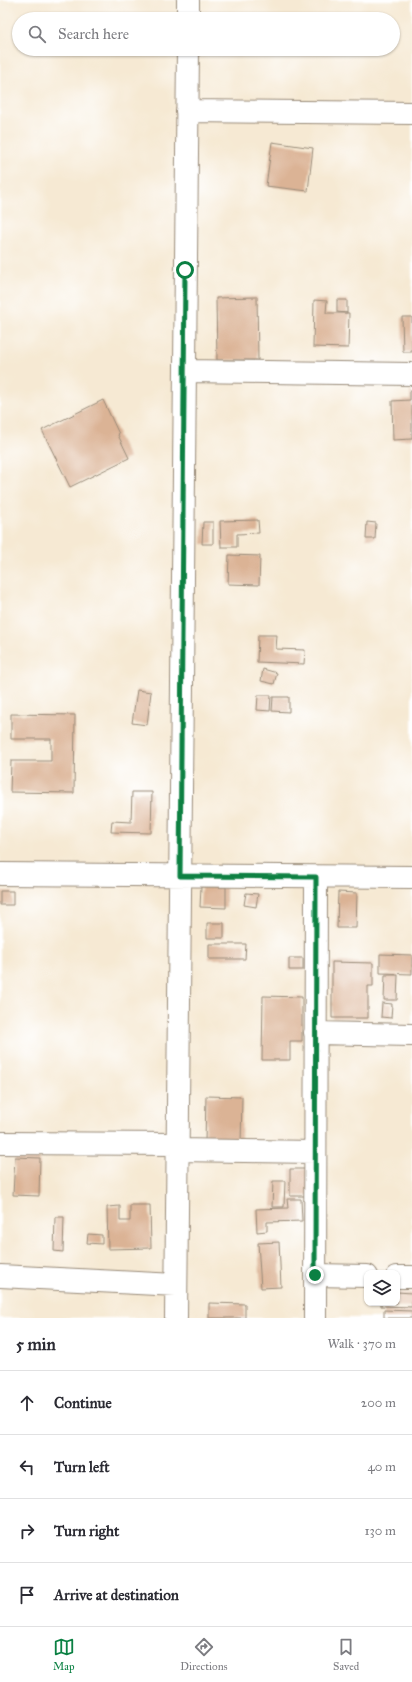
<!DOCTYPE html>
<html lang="en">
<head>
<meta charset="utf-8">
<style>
	:root { --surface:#fff; --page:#f2f2f3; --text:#2b2b33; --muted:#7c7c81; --line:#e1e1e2; --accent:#0b8043 }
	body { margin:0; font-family:"IM FELL Great Primer",serif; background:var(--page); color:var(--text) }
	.controls { position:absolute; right:12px; bottom:12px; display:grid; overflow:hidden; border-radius:8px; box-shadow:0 1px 3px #0004 }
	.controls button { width:36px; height:36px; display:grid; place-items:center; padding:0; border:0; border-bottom:1px solid var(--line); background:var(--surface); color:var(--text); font:20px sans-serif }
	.stop { position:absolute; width:12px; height:12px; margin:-9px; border:3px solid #0b8043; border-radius:50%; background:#fff }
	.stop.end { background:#0b8043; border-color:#fff; box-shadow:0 1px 4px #0008 }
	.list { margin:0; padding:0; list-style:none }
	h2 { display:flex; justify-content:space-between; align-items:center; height:52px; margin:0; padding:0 16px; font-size:17px }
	h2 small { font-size:13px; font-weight:400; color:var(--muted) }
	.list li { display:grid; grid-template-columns:26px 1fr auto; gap:12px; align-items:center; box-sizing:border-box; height:64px; padding:0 16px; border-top:1px solid var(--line) }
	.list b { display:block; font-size:15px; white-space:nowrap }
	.list em { font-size:13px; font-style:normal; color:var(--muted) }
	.icon { flex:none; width:22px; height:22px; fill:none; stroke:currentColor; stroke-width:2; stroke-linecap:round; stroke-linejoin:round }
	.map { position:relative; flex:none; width:412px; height:1318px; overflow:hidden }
	.search { position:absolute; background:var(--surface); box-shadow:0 1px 3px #0004; left:12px; right:12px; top:12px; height:44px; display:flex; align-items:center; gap:10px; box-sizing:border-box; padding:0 14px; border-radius:22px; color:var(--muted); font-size:15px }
	.sheet { height:308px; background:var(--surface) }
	nav { display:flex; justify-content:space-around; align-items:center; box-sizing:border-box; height:56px; border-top:1px solid var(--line); background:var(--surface); font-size:11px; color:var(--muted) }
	nav a { display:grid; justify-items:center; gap:2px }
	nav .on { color:var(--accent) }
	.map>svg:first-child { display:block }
</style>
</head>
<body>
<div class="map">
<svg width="412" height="1318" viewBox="0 0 412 1318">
	<rect width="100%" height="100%" fill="#fff"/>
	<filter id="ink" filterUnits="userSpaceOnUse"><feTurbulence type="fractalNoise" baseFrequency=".025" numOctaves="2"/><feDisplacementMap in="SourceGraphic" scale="8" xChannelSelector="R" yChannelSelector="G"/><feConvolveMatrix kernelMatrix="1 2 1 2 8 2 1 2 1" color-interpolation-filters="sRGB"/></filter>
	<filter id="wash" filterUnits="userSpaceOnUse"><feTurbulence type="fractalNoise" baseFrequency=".012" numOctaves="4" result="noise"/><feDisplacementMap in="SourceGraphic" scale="16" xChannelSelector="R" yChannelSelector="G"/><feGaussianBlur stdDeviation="0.9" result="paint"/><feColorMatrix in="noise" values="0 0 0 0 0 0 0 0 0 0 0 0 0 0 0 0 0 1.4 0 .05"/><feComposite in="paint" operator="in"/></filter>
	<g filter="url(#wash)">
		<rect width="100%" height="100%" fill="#f6e9d3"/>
		<g id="blocks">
			<path fill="#dbb395" d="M 272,142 L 313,148 L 308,191 L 266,186 Z
				M 257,297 L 258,360 L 217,360 L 216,298 Z
				M 314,300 L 327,301 L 326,313 L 349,313 L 348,348 L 313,347 Z
				M 337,300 L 347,300 L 347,313 L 337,312 Z
				M 402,317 L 412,317 L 412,352 L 403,352 Z
				M 410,391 L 412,391 L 412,439 L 393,440 L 392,401 L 410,400 Z
				M 103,400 L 119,434 L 118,435 L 129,458 L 70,487 L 42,430 Z
				M 258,520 L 259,533 L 237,534 L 237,547 L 221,547 L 220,521 Z
				M 203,522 L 213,522 L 213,544 L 202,544 Z
				M 367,522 L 376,523 L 375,539 L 366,539 Z
				M 229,555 L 260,556 L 259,585 L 228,584 Z
				M 258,635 L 277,635 L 276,649 L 305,650 L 304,664 L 257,662 Z
				M 263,669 L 277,673 L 274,684 L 261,681 Z
				M 137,690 L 151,692 L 147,725 L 132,723 Z
				M 258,695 L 271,695 L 270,711 L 257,710 Z
				M 273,697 L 289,697 L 289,712 L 272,711 Z
				M 11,714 L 75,715 L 74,793 L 10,792 L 11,761 L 51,761 L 51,739 L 11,739 Z
				M 132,792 L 152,792 L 151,833 L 111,832 L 112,821 L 131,822 Z
				M 201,887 L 226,887 L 226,908 L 200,907 Z
				M 0,891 L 13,891 L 13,905 L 0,905 Z
				M 338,892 L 357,893 L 356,928 L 337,928 Z
				M 246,893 L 258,894 L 256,907 L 244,905 Z
				M 207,923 L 224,923 L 224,938 L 207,938 Z
				M 209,944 L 246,944 L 245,959 L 209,959 Z
				M 380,954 L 412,955 L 412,974 L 380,973 Z
				M 289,958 L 303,958 L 303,970 L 289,970 Z
				M 332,962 L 373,963 L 373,986 L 368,986 L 368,1018 L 332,1018 Z
				M 385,975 L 398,975 L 397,1000 L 384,1000 Z
				M 263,996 L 302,997 L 302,1041 L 290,1041 L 290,1060 L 262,1060 Z
				M 382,1003 L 392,1004 L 391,1018 L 381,1017 Z
				M 206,1096 L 242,1097 L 241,1143 L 205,1142 Z
				M 15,1157 L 40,1158 L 39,1196 L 13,1195 Z
				M 290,1169 L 313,1169 L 313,1196 L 290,1196 Z
				M 273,1181 L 285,1181 L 284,1207 L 272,1207 Z
				M 287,1199 L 301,1199 L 302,1221 L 267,1222 L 267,1231 L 257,1232 L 256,1209 L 288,1208 Z
				M 130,1205 L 150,1205 L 151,1248 L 108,1249 L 107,1207 L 120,1206 L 120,1221 L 130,1221 Z
				M 55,1217 L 64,1217 L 63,1252 L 54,1251 Z
				M 88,1234 L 102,1235 L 102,1244 L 87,1243 Z
				M 279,1242 L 281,1287 L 261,1288 L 258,1243 Z
				M 397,1292 L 412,1293 L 412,1307 L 381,1306 L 381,1303 L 397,1303 Z
				M 209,1303 L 245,1304 L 245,1318 L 209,1318 Z
				M 384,1310 L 412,1311 L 412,1318 L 384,1318 Z"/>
		</g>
	</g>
	<g filter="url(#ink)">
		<use href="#blocks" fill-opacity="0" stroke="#988a78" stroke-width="1"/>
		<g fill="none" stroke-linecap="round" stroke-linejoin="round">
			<g stroke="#988a78" stroke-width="24">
				<path id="minor" d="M 188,19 L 188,0
					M 187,111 L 412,113
					M 185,371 L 412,374
					M 0,874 L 412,877
					M 315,1033 L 412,1035
					M 0,1143 L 177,1144
					M 177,1150 L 315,1152
					M 315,1275 L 367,1276
					M 0,1276 L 176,1285
					M 397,1277 L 412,1277
					M 176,1318 L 188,49
					M 315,1318 L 316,877"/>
			</g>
			<use href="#minor" stroke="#fff" stroke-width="22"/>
		</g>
	</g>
	<g fill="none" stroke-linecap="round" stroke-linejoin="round" filter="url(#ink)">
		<path stroke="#0b8043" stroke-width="5" d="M 185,270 L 180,876 L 316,877 L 315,1275"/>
	</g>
</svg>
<div class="controls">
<button><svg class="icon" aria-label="layers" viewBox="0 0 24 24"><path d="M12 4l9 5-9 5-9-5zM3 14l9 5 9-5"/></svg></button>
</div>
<div class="stop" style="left:185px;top:270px"></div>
<div class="stop end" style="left:315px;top:1275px"></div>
<div class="search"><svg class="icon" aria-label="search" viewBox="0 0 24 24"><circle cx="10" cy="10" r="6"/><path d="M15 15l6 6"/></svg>Search here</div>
</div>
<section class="sheet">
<h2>5 min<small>Walk · 370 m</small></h2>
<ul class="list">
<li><svg class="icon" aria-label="ahead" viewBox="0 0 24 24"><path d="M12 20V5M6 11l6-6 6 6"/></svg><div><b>Continue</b></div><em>200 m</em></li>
<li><svg class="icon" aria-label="left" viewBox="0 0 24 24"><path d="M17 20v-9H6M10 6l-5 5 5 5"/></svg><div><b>Turn left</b></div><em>40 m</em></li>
<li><svg class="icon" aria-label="right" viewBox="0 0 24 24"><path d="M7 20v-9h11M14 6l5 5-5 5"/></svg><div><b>Turn right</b></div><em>130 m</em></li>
<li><svg class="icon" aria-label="arrive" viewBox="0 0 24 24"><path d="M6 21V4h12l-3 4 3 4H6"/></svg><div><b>Arrive at destination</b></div></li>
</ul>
</section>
<nav>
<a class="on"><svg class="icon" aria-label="map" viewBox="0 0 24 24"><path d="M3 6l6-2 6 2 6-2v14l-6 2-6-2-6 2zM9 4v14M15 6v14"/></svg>Map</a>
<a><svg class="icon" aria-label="directions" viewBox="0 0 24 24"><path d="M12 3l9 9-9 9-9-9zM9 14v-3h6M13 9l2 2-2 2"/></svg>Directions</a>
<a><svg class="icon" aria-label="saved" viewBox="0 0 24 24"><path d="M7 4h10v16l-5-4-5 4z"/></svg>Saved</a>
</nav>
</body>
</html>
